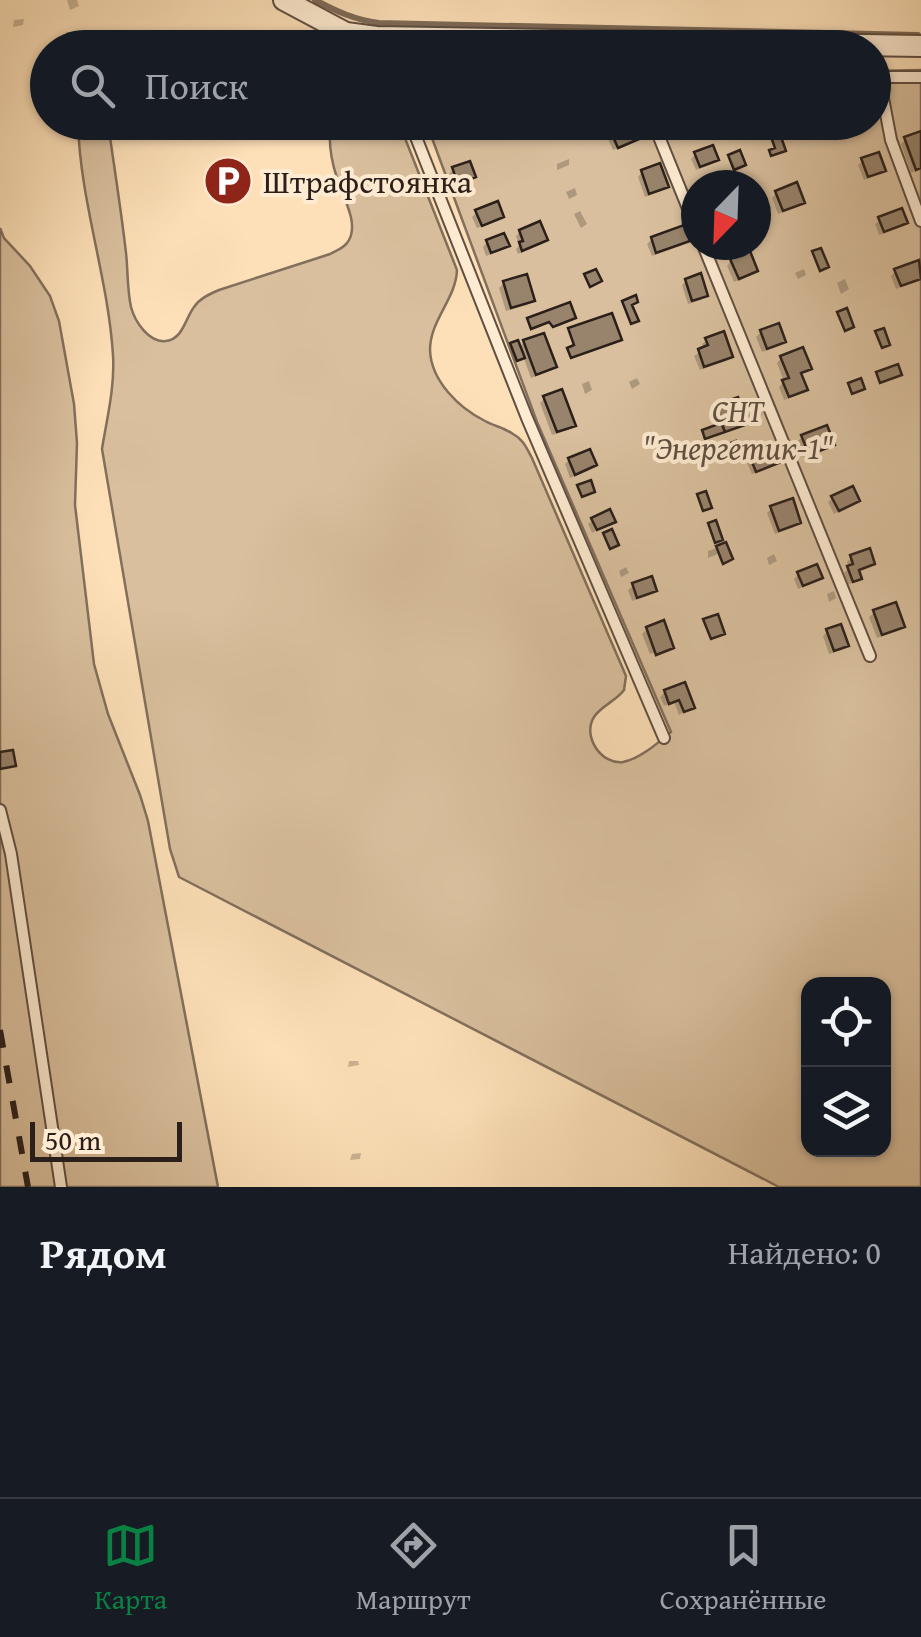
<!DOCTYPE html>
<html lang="ru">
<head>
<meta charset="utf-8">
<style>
	:root { --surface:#171b24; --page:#242831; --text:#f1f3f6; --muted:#9ea1a6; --line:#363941; --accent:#0b8043 }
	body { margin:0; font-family:"Gentium Book Plus",serif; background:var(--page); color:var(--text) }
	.controls { position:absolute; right:30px; bottom:30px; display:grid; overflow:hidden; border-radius:20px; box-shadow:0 2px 8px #0004 }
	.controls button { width:90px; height:90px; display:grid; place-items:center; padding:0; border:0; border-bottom:2px solid var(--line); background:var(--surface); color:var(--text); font:50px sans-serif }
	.compass { position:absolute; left:681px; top:170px; width:90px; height:90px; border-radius:50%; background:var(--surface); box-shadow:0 2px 8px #0004; rotate:203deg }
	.scale { position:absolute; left:30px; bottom:25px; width:152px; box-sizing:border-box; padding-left:10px; border:5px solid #2b1f1a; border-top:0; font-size:28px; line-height:35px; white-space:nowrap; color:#2b1f1a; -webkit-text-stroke:8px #feebd1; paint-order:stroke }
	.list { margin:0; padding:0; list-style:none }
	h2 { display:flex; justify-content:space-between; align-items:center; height:130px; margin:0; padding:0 40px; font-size:42px }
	h2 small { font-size:32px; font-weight:400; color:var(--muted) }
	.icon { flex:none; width:55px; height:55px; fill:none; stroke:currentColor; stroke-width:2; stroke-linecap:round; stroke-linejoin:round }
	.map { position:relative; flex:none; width:921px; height:1187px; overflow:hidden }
	.search { position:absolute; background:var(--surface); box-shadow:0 2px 8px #0004; left:30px; right:30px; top:30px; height:110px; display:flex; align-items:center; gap:25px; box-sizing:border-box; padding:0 35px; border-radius:55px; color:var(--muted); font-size:38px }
	.sheet { height:310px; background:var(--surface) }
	nav { display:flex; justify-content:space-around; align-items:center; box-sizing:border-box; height:140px; border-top:2px solid var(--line); background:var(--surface); font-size:28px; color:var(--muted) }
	nav a { display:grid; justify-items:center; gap:5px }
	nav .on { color:var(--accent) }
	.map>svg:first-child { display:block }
</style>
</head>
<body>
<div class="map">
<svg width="921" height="1187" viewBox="0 0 921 1187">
	<rect width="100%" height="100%" fill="#fde0b8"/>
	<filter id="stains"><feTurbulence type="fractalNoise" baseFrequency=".002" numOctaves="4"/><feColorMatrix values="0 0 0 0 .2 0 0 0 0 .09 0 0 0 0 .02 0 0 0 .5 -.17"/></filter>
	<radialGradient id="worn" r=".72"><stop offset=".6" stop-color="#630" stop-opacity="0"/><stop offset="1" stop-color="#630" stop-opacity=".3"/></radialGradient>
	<path fill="#d9bf9d" stroke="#826f5c" stroke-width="2.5" fill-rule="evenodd" d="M 921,70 L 921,1187 L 779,1187 L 179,877 L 170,849 L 102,449 C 107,418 115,387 113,355 C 108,277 80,201 78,123 L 108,123 C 114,166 121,209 126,253 C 128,270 127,289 131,307 C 135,322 149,343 166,341 C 183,339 185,319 194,307 C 200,298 210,294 219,290 L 330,254 C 337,250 345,248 349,240 C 359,222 342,196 337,178 C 331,160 328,141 331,123 L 399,123 L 457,270 C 456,299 430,320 430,350 C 431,381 459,408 485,421 C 494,426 505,428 513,434 C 523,439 527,449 532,458 L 626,676 L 624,690 C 616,701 601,706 594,717 C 582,736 601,765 623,762 C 640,759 659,742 671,732 L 537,422 L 429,130 L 423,123 L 874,122 L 874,71 ZM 696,185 L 756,185 L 756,245 L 696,245 ZM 808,984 L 884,984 L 884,1150 L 808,1150 Z
		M 0,228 L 4,238 L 30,266 L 50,296 L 59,321 L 74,404 L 77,443 L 75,505 L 94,664 L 108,714 L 140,795 L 148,821 L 218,1187 L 0,1187 Z"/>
	<path fill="#0003" d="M 67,0 L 77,0 L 79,6 L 70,10 Z
		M 24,19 L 23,25 L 13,27 L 14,20 Z
		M 508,122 L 515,122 L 514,130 L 508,130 Z
		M 534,122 L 558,122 L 558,128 L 553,133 L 535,134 Z
		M 613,134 L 643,135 L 638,140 L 613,150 L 608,139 Z
		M 921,134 L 921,169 L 911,173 L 901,144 L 906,139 Z
		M 696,154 L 716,159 L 712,164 L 696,170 L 691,159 Z
		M 569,159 L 569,165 L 557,170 L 557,164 Z
		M 863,161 L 883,170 L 878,174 L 864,180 L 858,165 Z
		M 453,170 L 473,176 L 468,181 L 453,186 L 449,174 Z
		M 642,172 L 666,187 L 661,191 L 645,197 L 638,177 Z
		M 575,188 L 577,195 L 569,199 L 566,192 Z
		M 776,193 L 802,202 L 797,207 L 778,214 L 772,198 Z
		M 580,211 L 587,224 L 581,228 L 574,214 Z
		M 477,212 L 501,216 L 497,221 L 477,228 L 472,217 Z
		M 880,220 L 905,222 L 901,227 L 879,235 L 875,224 Z
		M 520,232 L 545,239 L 541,244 L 518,254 L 516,249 L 519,246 L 516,236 Z
		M 652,239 L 687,241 L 683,245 L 652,256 L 647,244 Z
		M 487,242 L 507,245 L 502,250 L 486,256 L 483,247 Z
		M 731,261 L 755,271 L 751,275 L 734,282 L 727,266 Z
		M 917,263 L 921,278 L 896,289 L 891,276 L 896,271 Z
		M 804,269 L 806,275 L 798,279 L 795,273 Z
		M 845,279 L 849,289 L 841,294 L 837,283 Z
		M 686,281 L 705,295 L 701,300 L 688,304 L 682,285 Z
		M 504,283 L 532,301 L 527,305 L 506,311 L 499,288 Z
		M 761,332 L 783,341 L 779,346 L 762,352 L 756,337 Z
		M 707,340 L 730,357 L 726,361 L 700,370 L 694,356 L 704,350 L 702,344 Z
		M 524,342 L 554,367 L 549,371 L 531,378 L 523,356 L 515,361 L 510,347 L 511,345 L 519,348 Z
		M 781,358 L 809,369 L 799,375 L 805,389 L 800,394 L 784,400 L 779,387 L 784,382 L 777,363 Z
		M 637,378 L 640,384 L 632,389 L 629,382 Z
		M 589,381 L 592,390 L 585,394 L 582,384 Z
		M 545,398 L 573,425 L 568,430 L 552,435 L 540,403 Z
		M 716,407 L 745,424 L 740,428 L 703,439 L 703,432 L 717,427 L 712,412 Z
		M 760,409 L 762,415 L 750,420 L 748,415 Z
		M 802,437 L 832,444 L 827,449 L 804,458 L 798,441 Z
		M 668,441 L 672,453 L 667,456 L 663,444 Z
		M 752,459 L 778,461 L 773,466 L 752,474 L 747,463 Z
		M 569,460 L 594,465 L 589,469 L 570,478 L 565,464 Z
		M 833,498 L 857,500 L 834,514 L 828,502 Z
		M 772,508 L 799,523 L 794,527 L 775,534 L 767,513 Z
		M 593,520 L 613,521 L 592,533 L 588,524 Z
		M 725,545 L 729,560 L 721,563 L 718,554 L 708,558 L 708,551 Z
		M 774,554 L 777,561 L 769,565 L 767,558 Z
		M 852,557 L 873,563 L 868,568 L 857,572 L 860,578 L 848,585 L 844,573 L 849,568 L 847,562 Z
		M 626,567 L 629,573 L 621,577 L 619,571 Z
		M 799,574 L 820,578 L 815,582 L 798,589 L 794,579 Z
		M 633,586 L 654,590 L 650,595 L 632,601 L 628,590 Z
		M 834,591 L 836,598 L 829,602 L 827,594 Z
		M 874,613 L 902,626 L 897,631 L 877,638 L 869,617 Z
		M 647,629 L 669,647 L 650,654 L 642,634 Z
		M 827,632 L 846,645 L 842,650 L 829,654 L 823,636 Z
		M 684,685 L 692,707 L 679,715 L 674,702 L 664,706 L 660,697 L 665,692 Z
		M 349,1061 L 358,1061 L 359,1065 L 348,1067 Z
		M 361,1153 L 360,1159 L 350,1160 L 352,1154 Z"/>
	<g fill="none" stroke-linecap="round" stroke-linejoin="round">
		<path stroke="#7e6b58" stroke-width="6" d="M 315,0 C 336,11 355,20 379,23 L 918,35"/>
	</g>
	<path fill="#98836c" stroke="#2b1f1a" stroke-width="2.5" d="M 538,122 L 560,122 L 561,129 L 539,131 Z
		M 634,122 L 640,122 L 646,136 L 618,148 L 611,132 Z
		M 921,131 L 921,168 L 916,170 L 904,137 Z
		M 780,134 L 786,151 L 771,156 L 769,150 L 775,148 L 771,137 Z
		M 713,145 L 719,160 L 700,167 L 694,152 Z
		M 740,150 L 746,165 L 734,170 L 728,155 Z
		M 879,152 L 886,171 L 868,177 L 861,158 Z
		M 470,161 L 476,177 L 458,184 L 452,167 Z
		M 660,163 L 669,187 L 649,194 L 641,170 Z
		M 797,182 L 805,203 L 783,211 L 775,191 Z
		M 498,201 L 504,217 L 482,226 L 475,210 Z
		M 902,208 L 908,223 L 884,232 L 878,217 Z
		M 540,221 L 548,240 L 522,251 L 519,242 L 523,241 L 519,230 Z
		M 684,225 L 690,241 L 656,253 L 651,237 Z
		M 504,233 L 510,246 L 491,253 L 486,240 Z
		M 821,248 L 829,267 L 820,271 L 812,251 Z
		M 750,251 L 758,271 L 739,279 L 730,259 Z
		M 919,260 L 921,279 L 901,286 L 894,269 Z
		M 596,269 L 602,281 L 590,287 L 584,274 Z
		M 701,273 L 708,296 L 692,301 L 685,279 Z
		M 527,274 L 535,301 L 511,308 L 503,281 Z
		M 636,295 L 638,302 L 632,305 L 639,321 L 631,324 L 622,301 Z
		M 570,302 L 576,318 L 553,327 L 549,322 L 531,329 L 527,318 Z
		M 847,308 L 854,327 L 845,331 L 837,312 Z
		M 612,313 L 622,340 L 571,358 L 567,348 L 574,345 L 568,328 Z
		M 779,323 L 786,342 L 767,349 L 760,330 Z
		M 884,328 L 890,345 L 882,348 L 875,331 Z
		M 724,331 L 733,357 L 704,367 L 698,349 L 708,345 L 705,338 Z
		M 544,333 L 557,367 L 536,375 L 523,340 Z
		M 518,340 L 525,358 L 517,361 L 510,343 Z
		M 803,347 L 812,369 L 801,373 L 808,390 L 789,397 L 782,380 L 789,378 L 780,356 Z
		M 898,364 L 902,375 L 880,383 L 876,372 Z
		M 861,378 L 865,389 L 852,394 L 848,383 Z
		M 562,389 L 576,426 L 557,432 L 543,396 Z
		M 738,397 L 748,424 L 725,432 L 715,405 Z
		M 721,423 L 725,432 L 705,439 L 702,430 Z
		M 827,425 L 835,445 L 809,455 L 801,435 Z
		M 736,441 L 740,453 L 724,459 L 720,447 Z
		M 775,447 L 781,462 L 756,472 L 750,457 Z
		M 590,449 L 597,465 L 575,475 L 568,458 Z
		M 591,480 L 595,492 L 582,497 L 577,485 Z
		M 853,486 L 860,501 L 839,511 L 831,496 Z
		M 706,491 L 712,508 L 703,511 L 697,494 Z
		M 793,498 L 801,523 L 779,531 L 770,506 Z
		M 610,509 L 616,522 L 597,530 L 591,518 Z
		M 716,520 L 723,540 L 715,543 L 708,523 Z
		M 612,529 L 619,545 L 610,549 L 603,533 Z
		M 726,542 L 733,559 L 723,564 L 716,546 Z
		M 870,548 L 875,564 L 859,570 L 862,579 L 853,582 L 847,566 L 853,564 L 850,555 Z
		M 817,564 L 823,578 L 803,586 L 797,572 Z
		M 652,576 L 657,591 L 637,598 L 632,583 Z
		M 896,602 L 905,627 L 882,635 L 873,610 Z
		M 718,614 L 725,634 L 711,639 L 703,619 Z
		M 664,620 L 674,648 L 656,655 L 646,627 Z
		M 841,624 L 849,646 L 834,651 L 826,629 Z
		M 685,682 L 695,708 L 684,712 L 679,700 L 669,704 L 664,690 Z
		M 13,750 L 16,766 L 0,769 L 0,752 Z"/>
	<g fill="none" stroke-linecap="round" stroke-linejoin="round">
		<g stroke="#604f42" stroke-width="14">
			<path id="lane" d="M 877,77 L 921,77
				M 879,77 L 891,140 L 921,221
				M 410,122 L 527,418 L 664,738
				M 653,122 L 696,228
				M 703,245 L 870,656
				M 0,810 L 11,854 L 61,1187"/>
		</g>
		<g stroke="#604f42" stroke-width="24">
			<path id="street" d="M 284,0 L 346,33 L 376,37 L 921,46"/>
		</g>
		<use href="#lane" stroke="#feebd1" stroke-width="10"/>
		<use href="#street" stroke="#feebd1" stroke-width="20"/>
		<path stroke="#2b1f1a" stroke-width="6" stroke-dasharray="18 18" stroke-linecap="butt" d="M 0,1030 L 28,1187"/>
	</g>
	<defs>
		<g id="parking-disc" transform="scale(2.5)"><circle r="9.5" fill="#8f2418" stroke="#feebd1"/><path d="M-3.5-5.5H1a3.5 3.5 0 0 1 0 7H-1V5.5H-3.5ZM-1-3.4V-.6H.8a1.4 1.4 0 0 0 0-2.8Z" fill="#fff"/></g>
	</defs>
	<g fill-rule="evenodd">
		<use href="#parking-disc" x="228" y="181"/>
	</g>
	<g text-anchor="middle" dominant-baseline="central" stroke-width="8" stroke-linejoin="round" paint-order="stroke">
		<g font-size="32" fill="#2b1f1a" stroke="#feebd1" text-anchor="start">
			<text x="263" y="181">Штрафстоянка</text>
		</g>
		<g font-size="32" font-style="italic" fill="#5f4f41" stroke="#feebd1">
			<text x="738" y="410">СНТ<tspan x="738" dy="37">"Энергетик-1"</tspan></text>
		</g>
	</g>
	<rect width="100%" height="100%" filter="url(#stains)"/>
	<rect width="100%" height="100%" fill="url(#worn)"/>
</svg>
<div class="controls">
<button><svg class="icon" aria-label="locate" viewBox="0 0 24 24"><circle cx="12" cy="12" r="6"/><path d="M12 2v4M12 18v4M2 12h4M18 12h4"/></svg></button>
<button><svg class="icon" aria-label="layers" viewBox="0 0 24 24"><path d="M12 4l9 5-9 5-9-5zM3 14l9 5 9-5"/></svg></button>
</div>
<svg class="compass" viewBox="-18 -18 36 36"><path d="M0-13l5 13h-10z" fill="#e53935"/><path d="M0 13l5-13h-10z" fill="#9ea1a6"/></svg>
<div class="scale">50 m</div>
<div class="search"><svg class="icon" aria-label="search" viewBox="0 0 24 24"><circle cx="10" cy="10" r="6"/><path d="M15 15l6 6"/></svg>Поиск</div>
</div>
<section class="sheet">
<h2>Рядом<small>Найдено: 0</small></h2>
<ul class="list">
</ul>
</section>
<nav>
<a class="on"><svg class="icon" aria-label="map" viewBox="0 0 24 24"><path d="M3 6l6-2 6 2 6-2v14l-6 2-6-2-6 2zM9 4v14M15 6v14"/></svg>Карта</a>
<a><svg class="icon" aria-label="directions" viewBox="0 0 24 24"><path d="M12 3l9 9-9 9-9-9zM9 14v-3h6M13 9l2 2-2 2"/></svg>Маршрут</a>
<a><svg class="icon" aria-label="saved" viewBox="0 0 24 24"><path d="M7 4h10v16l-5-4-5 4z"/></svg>Сохранённые</a>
</nav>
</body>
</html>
